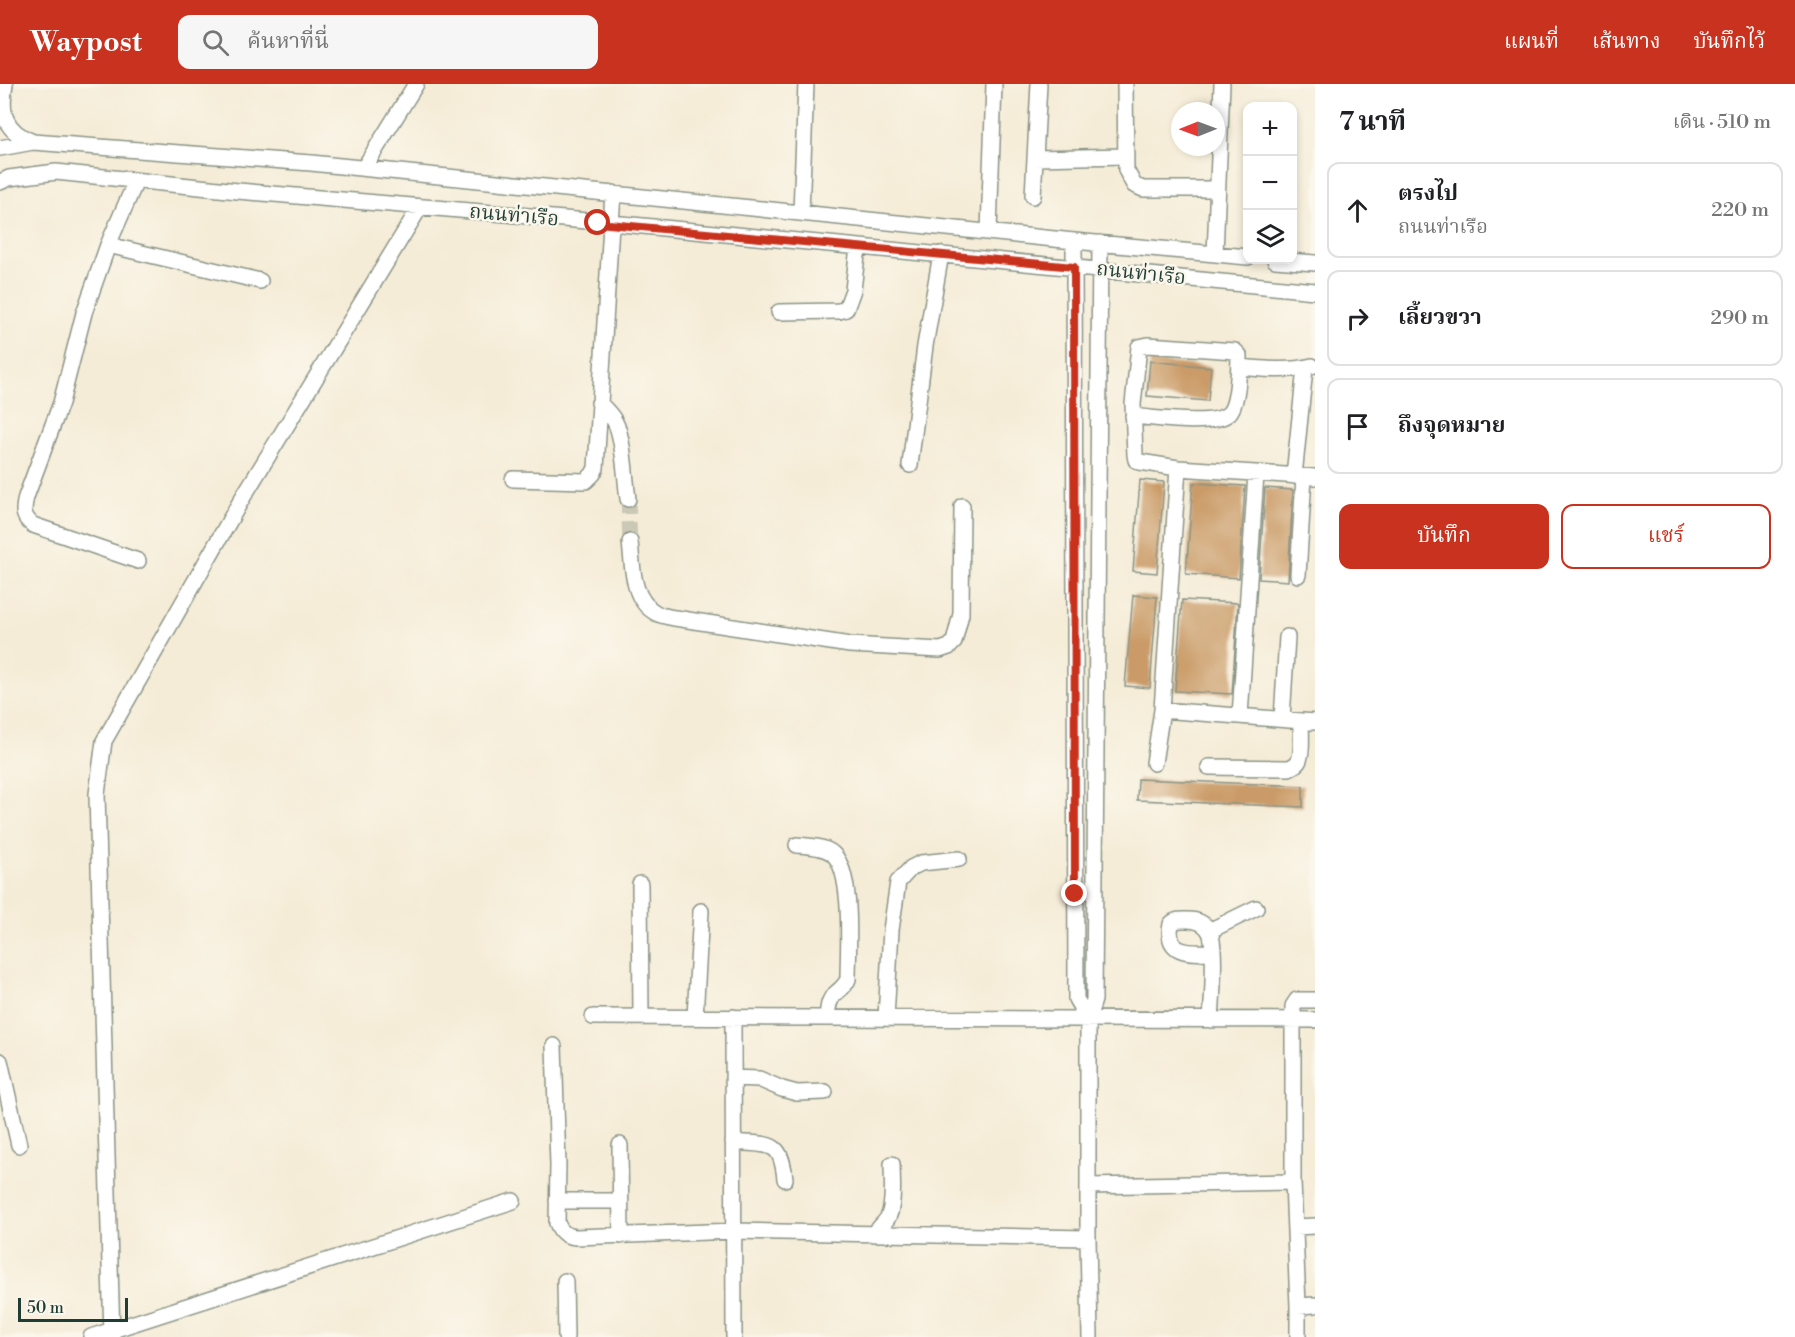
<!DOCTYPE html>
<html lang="th">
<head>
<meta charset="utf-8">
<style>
	:root { --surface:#fff; --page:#f6f6f6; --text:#202124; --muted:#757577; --line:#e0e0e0; --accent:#c8321e }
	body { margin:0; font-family:"Libre Bodoni","Noto Serif Thai",serif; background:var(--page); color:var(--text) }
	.controls { position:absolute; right:18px; top:18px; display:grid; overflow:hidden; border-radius:12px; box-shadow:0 3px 9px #0003 }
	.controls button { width:54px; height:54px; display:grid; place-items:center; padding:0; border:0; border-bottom:2px solid var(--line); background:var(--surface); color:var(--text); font:30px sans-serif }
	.compass { position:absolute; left:1171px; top:18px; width:54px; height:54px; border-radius:50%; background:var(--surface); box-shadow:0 3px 9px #0003; rotate:269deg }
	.scale { position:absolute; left:18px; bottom:15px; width:110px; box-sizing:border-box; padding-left:6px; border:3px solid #1f3d34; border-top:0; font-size:16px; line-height:21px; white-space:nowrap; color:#1f3d34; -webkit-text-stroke:4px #fbf7ec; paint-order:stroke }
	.stop { position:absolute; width:18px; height:18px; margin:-14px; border:4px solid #c8321e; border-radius:50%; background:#fff }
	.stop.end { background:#c8321e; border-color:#fff; box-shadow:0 2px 6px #0008 }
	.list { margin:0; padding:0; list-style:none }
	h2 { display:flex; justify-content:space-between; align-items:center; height:78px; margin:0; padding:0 24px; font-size:26px }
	h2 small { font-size:20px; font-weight:400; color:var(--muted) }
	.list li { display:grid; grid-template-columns:39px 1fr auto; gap:18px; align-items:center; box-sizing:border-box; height:96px; margin:0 12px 12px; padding:0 12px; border:2px solid var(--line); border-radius:12px }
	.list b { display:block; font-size:22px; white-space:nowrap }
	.list p { margin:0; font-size:20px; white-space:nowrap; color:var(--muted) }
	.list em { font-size:20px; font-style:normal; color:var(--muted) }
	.actions { display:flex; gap:12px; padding:18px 24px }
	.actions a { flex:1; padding:14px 0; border:2px solid var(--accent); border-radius:12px; text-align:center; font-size:21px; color:var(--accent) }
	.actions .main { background:var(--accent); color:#fff }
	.icon { flex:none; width:33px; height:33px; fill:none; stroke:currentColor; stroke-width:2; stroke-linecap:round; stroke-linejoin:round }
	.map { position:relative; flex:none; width:1315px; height:1253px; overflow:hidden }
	header { display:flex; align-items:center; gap:36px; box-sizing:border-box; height:84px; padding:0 30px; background:var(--accent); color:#fff }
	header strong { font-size:28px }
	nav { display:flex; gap:33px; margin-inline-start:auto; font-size:21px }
	.search { width:420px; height:54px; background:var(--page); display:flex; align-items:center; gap:15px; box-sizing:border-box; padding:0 21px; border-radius:12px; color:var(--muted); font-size:22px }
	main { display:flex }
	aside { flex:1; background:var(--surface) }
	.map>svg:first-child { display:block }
</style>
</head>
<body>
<header>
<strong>Waypost</strong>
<div class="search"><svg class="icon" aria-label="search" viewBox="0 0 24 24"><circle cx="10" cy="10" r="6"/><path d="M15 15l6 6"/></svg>ค้นหาที่นี่</div>
<nav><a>แผนที่</a><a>เส้นทาง</a><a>บันทึกไว้</a></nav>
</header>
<main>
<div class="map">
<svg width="1315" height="1253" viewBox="0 0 1315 1253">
	<rect width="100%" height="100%" fill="#fbf7ec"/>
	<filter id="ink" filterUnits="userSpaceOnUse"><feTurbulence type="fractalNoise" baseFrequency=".0167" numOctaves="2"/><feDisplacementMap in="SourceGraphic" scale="12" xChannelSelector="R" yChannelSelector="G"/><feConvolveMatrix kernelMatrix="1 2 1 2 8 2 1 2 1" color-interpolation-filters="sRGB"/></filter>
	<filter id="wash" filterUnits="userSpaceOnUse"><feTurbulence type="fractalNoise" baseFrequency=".008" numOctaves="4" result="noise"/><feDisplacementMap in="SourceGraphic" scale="24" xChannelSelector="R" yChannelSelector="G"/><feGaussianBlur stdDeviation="1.35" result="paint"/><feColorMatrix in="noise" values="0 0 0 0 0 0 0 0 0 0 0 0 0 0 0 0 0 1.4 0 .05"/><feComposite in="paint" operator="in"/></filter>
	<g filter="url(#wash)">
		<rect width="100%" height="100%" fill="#f5ecd7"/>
		<g id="blocks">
			<path fill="#ca9b68" d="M 1150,277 L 1211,283 L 1208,317 L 1147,312 Z
				M 1140,396 L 1164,398 L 1157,489 L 1133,487 Z
				M 1193,399 L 1245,402 L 1239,494 L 1186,490 Z
				M 1265,404 L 1293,406 L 1288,497 L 1259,495 Z
				M 1133,511 L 1157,513 L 1150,604 L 1125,602 Z
				M 1182,516 L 1238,519 L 1232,610 L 1175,607 Z
				M 1138,695 L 1303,702 L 1303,723 L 1137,716 Z"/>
		</g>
	</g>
	<g filter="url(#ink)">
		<use href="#blocks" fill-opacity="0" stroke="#8a9486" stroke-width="1.5"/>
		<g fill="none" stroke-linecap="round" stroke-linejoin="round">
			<path stroke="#cac9b6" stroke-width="15" stroke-dasharray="15 8" stroke-linecap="butt" d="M 628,415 L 630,458"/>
			<g stroke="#8a9486" stroke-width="18">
				<path id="minor" d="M 5,0 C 0,29 4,47 33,58
					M 1125,0 L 1126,86 L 1134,101 L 1143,105 L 1217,105
					M 0,64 L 33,58 L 311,79 L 1074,157 L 1248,173
					M 1035,74 L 1126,72
					M 364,84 L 416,0
					M 136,97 L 108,161 L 260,197
					M 0,98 L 9,94 L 56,88 L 238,107 L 622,140 L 1315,207
					M 1033,112 L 1039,0
					M 801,128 L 806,0
					M 989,147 L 994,0
					M 1074,157 L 1076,915 L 1088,935
					M 108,161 L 84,229 L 61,319 L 26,413 C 23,426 22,433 33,441 L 138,477
					M 1215,170 L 1222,0
					M 1275,176 L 1315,179
					M 779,228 L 839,227 L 846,225 L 853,206 L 858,163
					M 1239,283 C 1264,285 1288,288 1312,282
					M 599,319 C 605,325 611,330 615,338 C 624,354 625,395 628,415
					M 1133,332 C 1153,334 1216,343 1229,329 C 1238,320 1239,284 1239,271 L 1235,267 L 1148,261 L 1139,263 L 1133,320 L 1135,371 L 1136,376 L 1140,378 L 1178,384 L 1315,393
					M 910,381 L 925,262 L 941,170
					M 1294,392 L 1305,284
					M 513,395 L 586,397 L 593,390 L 596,384 L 613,109
					M 630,458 C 633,483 631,515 656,529 C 662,532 669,533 675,534 L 850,561 L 940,566 L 949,563 L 954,558 L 961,530 L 962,422
					M 1298,491 L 1304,393
					M 1162,626 L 1315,638
					M 1240,632 L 1256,390
					M 1282,635 L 1287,553
					M 1154,679 L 1162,626 L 1178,384
					M 1209,683 L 1289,684 C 1293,682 1295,682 1298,678 C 1303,671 1301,646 1301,637
					M 797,761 C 808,762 824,762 833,770 C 854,789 848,868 848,895 C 845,903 841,904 835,910 C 828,916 828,925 827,934
					M 640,800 L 641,933
					M 1209,847 L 1256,824
					M 593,933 L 1315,936
					M 695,933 L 701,827
					M 733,933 L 734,1253
					M 886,934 L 891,846 L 898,798 L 911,784 L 921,779 L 959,775
					M 1211,936 C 1212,917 1217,860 1209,846 C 1204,839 1197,836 1188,836 C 1181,836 1176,835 1171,840 C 1165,871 1190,869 1212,868
					M 554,962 L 558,1081 L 557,1139 C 561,1149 566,1152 576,1153 L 734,1147 L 1088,1154
					M 0,977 L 19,1061
					M 733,994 L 759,995 L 782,1005 L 797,1009 L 825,1008
					M 733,1058 C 769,1062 781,1054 785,1095
					M 620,1061 L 621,1152
					M 1088,1102 L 1293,1098
					M 557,1117 L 620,1117
					M 1295,1143 L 1315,1142
					M 874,1150 C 878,1145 883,1140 887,1135 C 895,1123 892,1094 892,1080
					M 565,1197 L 566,1253
					M 1298,1222 L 1315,1221
					M 91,1253 L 513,1117
					M 112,1253 L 97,710 L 104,657 L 243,413 L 420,123
					M 1090,1253 L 1088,1154 L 1088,935 L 1094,916 L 1100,159
					M 1298,1253 L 1298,1222 L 1293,1098 L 1293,922 L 1297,916 L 1315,916"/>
			</g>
			<use href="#minor" stroke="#fff" stroke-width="15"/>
		</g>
	</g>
	<g fill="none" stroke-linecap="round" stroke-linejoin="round" filter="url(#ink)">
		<path stroke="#c8321e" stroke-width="8" d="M 598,139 L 1074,183 L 1075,810"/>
	</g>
	<g text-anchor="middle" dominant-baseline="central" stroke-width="5" stroke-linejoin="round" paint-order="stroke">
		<g font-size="20" fill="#1f3d34" stroke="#fbf7ec">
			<text transform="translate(514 132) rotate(5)">ถนนท่าเรือ</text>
			<text transform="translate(1141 190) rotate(6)">ถนนท่าเรือ</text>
		</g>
	</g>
</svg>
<div class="controls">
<button>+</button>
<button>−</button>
<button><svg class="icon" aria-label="layers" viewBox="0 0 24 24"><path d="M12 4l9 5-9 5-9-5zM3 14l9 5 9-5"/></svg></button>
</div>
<svg class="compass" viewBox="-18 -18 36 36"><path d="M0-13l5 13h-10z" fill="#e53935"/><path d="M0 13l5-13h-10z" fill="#757577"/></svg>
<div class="scale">50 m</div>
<div class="stop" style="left:598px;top:139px"></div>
<div class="stop end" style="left:1075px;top:810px"></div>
</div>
<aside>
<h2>7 นาที<small>เดิน · 510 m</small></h2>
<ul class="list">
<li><svg class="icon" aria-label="ahead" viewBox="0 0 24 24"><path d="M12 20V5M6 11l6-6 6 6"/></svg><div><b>ตรงไป</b><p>ถนนท่าเรือ</p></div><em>220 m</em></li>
<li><svg class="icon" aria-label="right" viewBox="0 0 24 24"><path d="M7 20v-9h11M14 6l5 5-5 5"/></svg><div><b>เลี้ยวขวา</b></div><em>290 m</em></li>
<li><svg class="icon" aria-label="arrive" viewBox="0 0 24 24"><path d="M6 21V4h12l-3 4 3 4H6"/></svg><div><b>ถึงจุดหมาย</b></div></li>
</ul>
<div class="actions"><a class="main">บันทึก</a><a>แชร์</a></div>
</aside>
</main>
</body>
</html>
